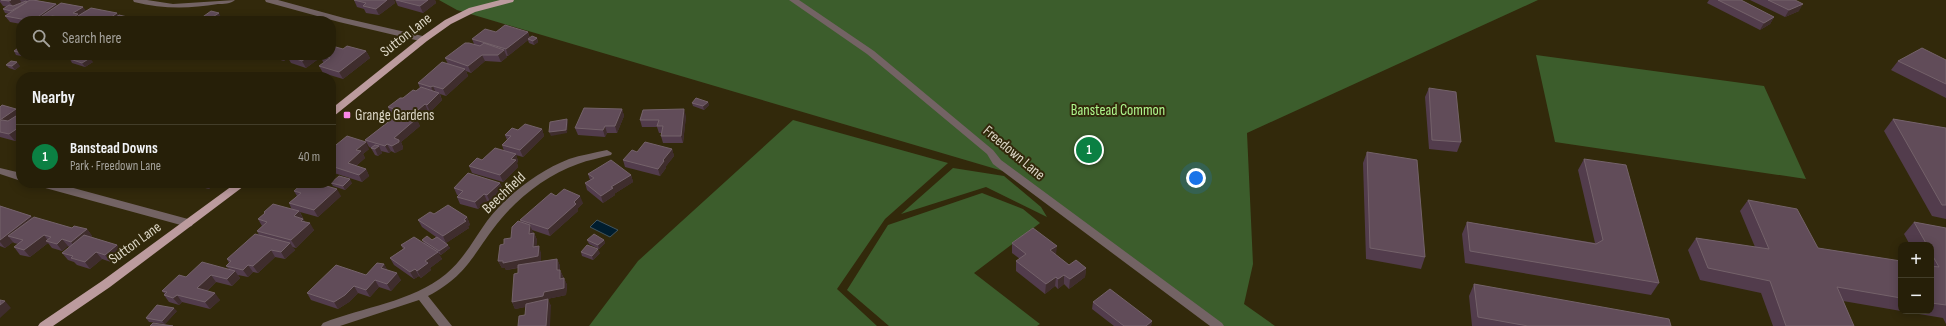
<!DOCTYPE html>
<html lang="en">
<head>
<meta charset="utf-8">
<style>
	:root { --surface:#261f08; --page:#322c16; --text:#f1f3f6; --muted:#a4a29c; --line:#423d29; --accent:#0b8043 }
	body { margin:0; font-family:"Sofia Sans Condensed",sans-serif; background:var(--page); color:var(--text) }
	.controls { position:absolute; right:12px; bottom:12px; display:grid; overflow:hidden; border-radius:8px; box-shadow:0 2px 10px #0003 }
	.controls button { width:36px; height:36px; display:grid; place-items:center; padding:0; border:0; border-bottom:1px solid var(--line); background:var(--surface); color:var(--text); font:20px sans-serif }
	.you { position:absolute; left:1196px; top:178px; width:14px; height:14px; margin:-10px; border:3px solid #fff; border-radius:50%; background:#1a73e8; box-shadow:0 0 0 6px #1a73e833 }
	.badge { display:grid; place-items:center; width:26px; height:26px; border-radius:50%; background:var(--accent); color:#fff; font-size:13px; font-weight:700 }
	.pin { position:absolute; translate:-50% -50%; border:2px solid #fff; box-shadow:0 1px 4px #0006 }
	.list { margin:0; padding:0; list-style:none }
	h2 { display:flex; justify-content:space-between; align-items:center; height:52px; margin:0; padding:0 16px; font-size:17px }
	h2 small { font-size:13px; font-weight:400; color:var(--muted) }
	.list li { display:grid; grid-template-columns:26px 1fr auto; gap:12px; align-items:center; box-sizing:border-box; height:64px; padding:0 16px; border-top:1px solid var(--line) }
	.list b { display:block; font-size:15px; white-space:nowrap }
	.list p { margin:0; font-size:13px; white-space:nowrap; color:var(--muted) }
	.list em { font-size:13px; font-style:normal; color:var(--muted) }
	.icon { flex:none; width:22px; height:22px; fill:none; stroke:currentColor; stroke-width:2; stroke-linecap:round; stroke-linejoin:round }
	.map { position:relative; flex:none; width:1946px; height:326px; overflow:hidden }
	.search { position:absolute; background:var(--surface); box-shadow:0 2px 10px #0003; left:16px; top:16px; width:320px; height:44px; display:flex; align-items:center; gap:10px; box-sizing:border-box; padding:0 14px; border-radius:16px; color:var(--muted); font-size:15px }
	.panel { position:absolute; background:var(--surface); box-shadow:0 2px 10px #0003; left:16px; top:72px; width:320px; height:116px; border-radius:16px }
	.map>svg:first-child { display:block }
</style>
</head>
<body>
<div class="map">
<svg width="1946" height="326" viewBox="0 0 1946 326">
	<rect width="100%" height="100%" fill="#32290b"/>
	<path fill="#3c5d2c" d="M 439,0 L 1538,0 L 1247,133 L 1253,264 L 1244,304 L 1275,326 L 1213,326 L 1013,174 L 457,10 Z
		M 1536,55 L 1764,86 L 1806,179 L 1555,142 Z
		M 793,120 L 948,163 L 885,219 L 837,289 L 877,326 L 589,326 L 638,261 Z
		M 953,168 L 1004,176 L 1041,207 L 1047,217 L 986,187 L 901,214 Z
		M 982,193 L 1023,209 L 1040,223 L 974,273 L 1040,324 L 1037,326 L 889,326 L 847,290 L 888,225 Z"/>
	<path fill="#001d2e" stroke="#42545c" d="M 597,220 L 618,230 L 610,237 L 590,227 Z"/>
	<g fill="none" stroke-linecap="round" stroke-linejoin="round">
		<path fill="#736364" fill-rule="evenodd" d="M 133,0 L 147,0 L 173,4 L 235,0 C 231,4 223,4 218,4 C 188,9 163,9 134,2 Z
			M 265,0 L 278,0 L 344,18 L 427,37 L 428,39 L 424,42 L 339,22 L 266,2 Z
			M 789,0 L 799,0 L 874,51 L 993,150 L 1001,160 L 1222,323 L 1224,326 L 1210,326 L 993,164 L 987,154 L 867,54 Z
			M 607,150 L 612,153 L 611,155 C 600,158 588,160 578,164 C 549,174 520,196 501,219 C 474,251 469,275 428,296 L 452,326 L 439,326 L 419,300 L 340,326 L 321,326 L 323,323 C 363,307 412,302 446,274 C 464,259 474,239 487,221 C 507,195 538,171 569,159 C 581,155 594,153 607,150 Z
			M 0,168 L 21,173 L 21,181 L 0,174 Z
			M 37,183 L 55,183 L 188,219 L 192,220 L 193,223 L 192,226 L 188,227 L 38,186 Z"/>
		<path fill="#bc9b9e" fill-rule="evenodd" d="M 500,0 L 514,0 L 513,2 L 475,12 L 451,24 L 427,41 L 334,116 L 331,117 L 331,109 L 421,37 L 445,20 L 469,8 Z
			M 236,183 L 248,183 L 110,287 L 53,326 L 38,326 L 40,323 L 102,281 Z"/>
	</g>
	<path fill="#523c4c" d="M 0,0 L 34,0 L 56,4 L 57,5 L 86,11 L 117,13 L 118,16 L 144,21 L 21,21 L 21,24 L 10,22 L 5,16 L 9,14 L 5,13 L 3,9 L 7,7 L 3,6 L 0,2 Z
		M 354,0 L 394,0 L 395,3 L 379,15 L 366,13 L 364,9 L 357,7 Z
		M 395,0 L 435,0 L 436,3 L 423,13 L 398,6 Z
		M 1709,0 L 1741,0 L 1774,17 L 1770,24 L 1760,30 L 1707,3 Z
		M 1750,0 L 1795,0 L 1799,11 L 1785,17 Z
		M 496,32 L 528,32 L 530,38 L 537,38 L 538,42 L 534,45 L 529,43 L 528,40 L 508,56 L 506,56 L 507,57 L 501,62 L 485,61 L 471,73 L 466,71 L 468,76 L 446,96 L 440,94 L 442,100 L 430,112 L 428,111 L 417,120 L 420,126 L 401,142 L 403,147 L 403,149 L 395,153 L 391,151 L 389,153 L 381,151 L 382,153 L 378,156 L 375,155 L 371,148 L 369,147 L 365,140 L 390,121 L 389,119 L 394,115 L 391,114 L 388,107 L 416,91 L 420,88 L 418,83 L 448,64 L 445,58 L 474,44 L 472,39 Z
		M 21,46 L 21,55 L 29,55 L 26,57 L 16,55 L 14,51 Z
		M 343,49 L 366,51 L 370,58 L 343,79 L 323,73 L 319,66 L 325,62 L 323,62 L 321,57 L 306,68 L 291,63 L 288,58 L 284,61 L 264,55 L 331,55 Z
		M 237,55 L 258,55 L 251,59 Z
		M 70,59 L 93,62 L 85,67 L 72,63 Z
		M 1946,60 L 1946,98 L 1891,70 L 1898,61 Z
		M 6,65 L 20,66 L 15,70 L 9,68 Z
		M 1429,88 L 1461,142 L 1457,152 L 1429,149 L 1425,97 Z
		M 708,102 L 709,105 L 704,110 L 693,106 L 692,103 Z
		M 0,107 L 21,117 L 21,140 L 20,138 L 15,141 L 0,137 Z
		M 622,109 L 624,116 L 617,133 L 607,133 L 605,137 L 578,135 L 575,128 Z
		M 686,116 L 683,143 L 663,143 L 661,136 L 662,133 L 659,133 L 657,127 L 642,127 L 640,120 Z
		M 1893,119 L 1946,128 L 1946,219 L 1932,216 L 1884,131 Z
		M 542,129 L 544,136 L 523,157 L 516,155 L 518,161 L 517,163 L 518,167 L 503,182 L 472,173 L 469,166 L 504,151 L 502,145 L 507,140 L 505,135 L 518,130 Z
		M 331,149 L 369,149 L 363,154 L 365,158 L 356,166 L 366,169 L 369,176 L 362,182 L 331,172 Z
		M 672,149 L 674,156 L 666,166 L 666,168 L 660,176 L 625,167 L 623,160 L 637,152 Z
		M 1367,152 L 1425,257 L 1421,269 L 1366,259 L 1363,163 Z
		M 1584,159 L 1659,283 L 1651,295 L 1465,263 L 1462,234 L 1467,222 L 1595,243 L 1578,170 Z
		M 588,174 L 631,175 L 633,182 L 614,194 L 615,195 L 603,203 L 587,190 L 585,183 L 590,180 Z
		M 186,183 L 217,183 L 209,189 Z
		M 331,183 L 352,183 L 345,190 L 333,186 Z
		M 500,183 L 503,190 L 490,202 L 487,201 L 478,209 L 460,204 L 457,197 L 459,195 L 457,195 L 454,188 Z
		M 294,191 L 341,196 L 318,217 L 300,212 L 305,222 L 314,230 L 296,248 L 292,247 L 295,250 L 285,259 L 275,257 L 258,273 L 253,272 L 248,277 L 238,275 L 240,278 L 232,286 L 216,282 L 207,291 L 220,300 L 210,309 L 182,302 L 179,305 L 169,302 L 164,295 L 165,294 L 162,291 L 186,277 L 229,269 L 226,266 L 229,263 L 227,259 L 259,235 L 257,231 L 262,226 L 258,219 L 264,214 L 264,212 L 292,210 L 289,203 L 297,196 Z
		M 556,196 L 583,203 L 578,208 L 578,211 L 550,236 L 532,230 L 532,233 L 534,233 L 537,240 L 536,246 L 541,253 L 541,261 L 557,259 L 560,266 L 560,270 L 567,285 L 566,295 L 547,299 L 551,306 L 525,315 L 525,307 L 515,309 L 512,302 L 518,273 L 518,268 L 506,270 L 505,268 L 502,268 L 498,261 L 504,244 L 511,238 L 521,222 L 520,220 Z
		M 1748,200 L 1818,248 L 1901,261 L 1901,311 L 1843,301 L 1854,326 L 1773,326 L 1761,293 L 1700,280 L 1688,250 L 1696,238 L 1755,247 L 1740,211 Z
		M 0,206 L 31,216 L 32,218 L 72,228 L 87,229 L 92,236 L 91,237 L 117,245 L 122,252 L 111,262 L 102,259 L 90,269 L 77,265 L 74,262 L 68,260 L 62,253 L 69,247 L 68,246 L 62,251 L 52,248 L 48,243 L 30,257 L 20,255 L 14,247 L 18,244 L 14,243 L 13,242 L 5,248 L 0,246 Z
		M 434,214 L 467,217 L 470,225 L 468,226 L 469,228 L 446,243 L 450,248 L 441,255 L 438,253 L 442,259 L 430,268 L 431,270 L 421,278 L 419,276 L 414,279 L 394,265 L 390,258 L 403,249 L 401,245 L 424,243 L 422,240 L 432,240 L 436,237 L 422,227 L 418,220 Z
		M 1914,222 L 1946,228 L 1946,324 L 1943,318 L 1901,311 L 1931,311 L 1931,245 L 1910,245 L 1904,234 Z
		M 587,240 L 604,240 L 605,243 L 599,249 L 589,244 Z
		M 1012,243 L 1056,255 L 1069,265 L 1086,268 L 1085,277 L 1069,289 L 1064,284 L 1058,289 L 1055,286 L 1045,294 L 1016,271 L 1016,261 L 1020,259 L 1012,253 Z
		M 581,252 L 600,253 L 593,260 L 582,256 Z
		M 384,264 L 387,270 L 401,280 L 391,291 L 379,287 L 370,297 L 358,293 L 349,302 L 338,309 L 311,300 L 307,293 L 366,275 Z
		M 1474,284 L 1671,326 L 1472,326 L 1469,296 Z
		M 1093,302 L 1152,321 L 1151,326 L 1114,326 L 1092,309 Z
		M 177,311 L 165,324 L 149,322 L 146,318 Z"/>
	<path fill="#3f2d2d" d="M 11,0 L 20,0 L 22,3 L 14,8 L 9,1 Z
		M 387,0 L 394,0 L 395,3 L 379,15 L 376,9 Z
		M 428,0 L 435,0 L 436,3 L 423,13 L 420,6 Z
		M 56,4 L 61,11 L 52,16 L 56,21 L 48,21 L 47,19 L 39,18 L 41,21 L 32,21 Z
		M 1803,4 L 1799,11 L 1785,17 L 1789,10 Z
		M 83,7 L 88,13 L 73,19 L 75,21 L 69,21 L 73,13 Z
		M 117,13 L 121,20 L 120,21 L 106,21 Z
		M 219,13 L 222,20 L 221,21 L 212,21 L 211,18 Z
		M 1774,17 L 1770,24 L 1760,30 L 1764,23 Z
		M 528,32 L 530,39 L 528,39 L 528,40 L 508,56 L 506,49 Z
		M 537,38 L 538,42 L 534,45 L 533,41 Z
		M 504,50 L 507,57 L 501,62 L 498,55 Z
		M 366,51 L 370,58 L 343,79 L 339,72 Z
		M 249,55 L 258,55 L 251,59 Z
		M 280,55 L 291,55 L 288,56 L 288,58 L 284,61 Z
		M 310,55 L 319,55 L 321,57 L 306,68 L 302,61 Z
		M 482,55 L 485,61 L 471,73 L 468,66 Z
		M 90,58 L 93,62 L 85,67 L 82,63 Z
		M 17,62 L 20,66 L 15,70 L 12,66 Z
		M 465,69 L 468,76 L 446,96 L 443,89 Z
		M 433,86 L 436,93 L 434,94 L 431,87 Z
		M 439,93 L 442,100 L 430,112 L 427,105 Z
		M 708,102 L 709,105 L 704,110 L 703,106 Z
		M 425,104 L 428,111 L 417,120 L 420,126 L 401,142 L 403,147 L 403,149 L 395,153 L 392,146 L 394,138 L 415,120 L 412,115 Z
		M 16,109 L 21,116 L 0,130 L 0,120 Z
		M 622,109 L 624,116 L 617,133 L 615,126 Z
		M 684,109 L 686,116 L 683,143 L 681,136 Z
		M 567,119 L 568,123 L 567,133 L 551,136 L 549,132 Z
		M 21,126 L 21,136 L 17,134 L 20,138 L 15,141 L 9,134 Z
		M 605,126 L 607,133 L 605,137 L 603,130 Z
		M 542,129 L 544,136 L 523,157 L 520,150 Z
		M 366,142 L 369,149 L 363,154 L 365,158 L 351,170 L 348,163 L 356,150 Z
		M 387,144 L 391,151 L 389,153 L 385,146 Z
		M 379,146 L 382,153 L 378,156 L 375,149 Z
		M 672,149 L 674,156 L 666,166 L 666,168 L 660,176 L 658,169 L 663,160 Z
		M 516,154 L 518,161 L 517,163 L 518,167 L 503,182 L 500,175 L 511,159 Z
		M 366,169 L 369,176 L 362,182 L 359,175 Z
		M 631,175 L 633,182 L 614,194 L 615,195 L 603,203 L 601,196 L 611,187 Z
		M 350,179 L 352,183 L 345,190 L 343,186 Z
		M 205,183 L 217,183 L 209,189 Z
		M 500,183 L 503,190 L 490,202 L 487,195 Z
		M 337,189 L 341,196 L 318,217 L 314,210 Z
		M 484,194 L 487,201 L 478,209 L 475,202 Z
		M 580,196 L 583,203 L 578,208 L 578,211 L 550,236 L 548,229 Z
		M 299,211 L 307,226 L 310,223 L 314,230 L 296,248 L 291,240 L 294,216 Z
		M 31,216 L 37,223 L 8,236 L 13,242 L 5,248 L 0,242 L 0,240 Z
		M 467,217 L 470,225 L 468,226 L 469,228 L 446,243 L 443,236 Z
		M 530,225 L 533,232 L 532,241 L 529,234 Z
		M 87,229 L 92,236 L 76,249 L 71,242 Z
		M 534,233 L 537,240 L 536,254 L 533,247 Z
		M 44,235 L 49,242 L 46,241 L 48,243 L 30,257 L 24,250 Z
		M 62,239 L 68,246 L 62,251 L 57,244 Z
		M 604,240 L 605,243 L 599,249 L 598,245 Z
		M 290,243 L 295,250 L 285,259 L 281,252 Z
		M 117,245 L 122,252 L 111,262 L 105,255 Z
		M 448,245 L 450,248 L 441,255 L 439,251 Z
		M 539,246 L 541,253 L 541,263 L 506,270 L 505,268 L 502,268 L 498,261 Z
		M 1057,246 L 1056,255 L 1050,250 Z
		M 598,249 L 600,253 L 593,260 L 592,256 Z
		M 271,250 L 275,257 L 258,273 L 253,266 Z
		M 96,252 L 102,259 L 90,269 L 85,262 Z
		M 438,252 L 442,259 L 430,268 L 431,270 L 421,278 L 417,271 L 425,261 Z
		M 557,259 L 560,266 L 559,278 L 557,270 Z
		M 384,264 L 388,271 L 381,268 Z
		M 248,265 L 253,272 L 248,277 L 243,270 Z
		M 1086,268 L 1085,277 L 1069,289 L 1070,279 Z
		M 415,269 L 419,276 L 414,279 L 410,272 Z
		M 560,270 L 563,277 L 563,286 L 560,279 Z
		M 235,271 L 240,278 L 232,286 L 227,279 Z
		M 397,273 L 401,280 L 391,291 L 387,284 Z
		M 211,275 L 216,282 L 202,295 L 197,288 Z
		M 1064,275 L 1064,284 L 1058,289 L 1058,279 Z
		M 1056,277 L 1055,286 L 1045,294 L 1046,284 Z
		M 564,278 L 567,285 L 566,295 L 547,299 L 546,303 L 515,309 L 512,302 L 544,292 Z
		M 375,280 L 379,287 L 370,297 L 366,290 Z
		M 354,286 L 358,293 L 349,302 L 338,309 L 334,302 Z
		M 215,293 L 220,300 L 210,309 L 205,302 Z
		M 177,295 L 182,302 L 179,305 L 173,298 Z
		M 548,299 L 551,306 L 550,326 L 546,326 Z
		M 5,301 L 11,308 L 0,318 L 0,305 Z
		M 174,308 L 177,311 L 165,324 L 162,321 Z
		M 1152,321 L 1151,326 L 1146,326 Z"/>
	<path fill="#614c59" stroke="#74626a" d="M 1,0 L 11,0 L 9,1 Z
		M 30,0 L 33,0 L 56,4 L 32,21 L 5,16 Z
		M 354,0 L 387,0 L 376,9 L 363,6 L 366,3 Z
		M 396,0 L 428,0 L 420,6 Z
		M 1718,0 L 1741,0 L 1774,17 L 1764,23 Z
		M 1768,0 L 1795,0 L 1803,4 L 1789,10 Z
		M 26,1 L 27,2 L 11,11 L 3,9 L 9,5 L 13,6 Z
		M 61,3 L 83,7 L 73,13 L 78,14 L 69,21 L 60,21 L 65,18 L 52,16 L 47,19 L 39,18 Z
		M 91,8 L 117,13 L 106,21 L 108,21 L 81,21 L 73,19 Z
		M 211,11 L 219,13 L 211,18 L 220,21 L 197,21 Z
		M 119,15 L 144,21 L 110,21 Z
		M 151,20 L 157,21 L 149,21 Z
		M 505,25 L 528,32 L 506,49 L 472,39 L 485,29 L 496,32 Z
		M 532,36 L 537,38 L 533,41 L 528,39 Z
		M 465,43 L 469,43 L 480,46 L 484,43 L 504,50 L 498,55 L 482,55 L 468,66 L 445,58 Z
		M 21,46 L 21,53 L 14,51 Z
		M 331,46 L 332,46 L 343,49 L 347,46 L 366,51 L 339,72 L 319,66 L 330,58 L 320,55 L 331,55 Z
		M 1922,48 L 1946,60 L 1946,84 L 1898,61 Z
		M 77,55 L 79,55 L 90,58 L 82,63 L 70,59 Z
		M 290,55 L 310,55 L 302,61 L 288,56 Z
		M 11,61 L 17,62 L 12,66 L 6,65 Z
		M 442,62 L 465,69 L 443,89 L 433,86 L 431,87 L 418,83 Z
		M 216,74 L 222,75 L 219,77 L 212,77 Z
		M 421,87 L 439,93 L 427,105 L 425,104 L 412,115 L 388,107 L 400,98 L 403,98 L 413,90 L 416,91 Z
		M 1429,88 L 1456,92 L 1461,142 L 1432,140 Z
		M 696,98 L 708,102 L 703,106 L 692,103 Z
		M 2,105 L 16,109 L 0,120 L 0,107 Z
		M 584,108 L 622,109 L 615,126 L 605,126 L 603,130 L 575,128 Z
		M 684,109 L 681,136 L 661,136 L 663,126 L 657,126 L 659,120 L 640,120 L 643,110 Z
		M 396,113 L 416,119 L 394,138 L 399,140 L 399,142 L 392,146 L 387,144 L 385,146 L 365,140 L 392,119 L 389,119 Z
		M 16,116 L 21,117 L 21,126 L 9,134 L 0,132 L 0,121 L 2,120 L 8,121 Z
		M 567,119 L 566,130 L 549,132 L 550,122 Z
		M 1893,119 L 1946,128 L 1946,205 L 1942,205 Z
		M 525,124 L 542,129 L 520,150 L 502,145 L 511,136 L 505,135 L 512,128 L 518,130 Z
		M 21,131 L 21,136 L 17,134 Z
		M 347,136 L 366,142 L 356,150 L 361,151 L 348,163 L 366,169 L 359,175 L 331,166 L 331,149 Z
		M 645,142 L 672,149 L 663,160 L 664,161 L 658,169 L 623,160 L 632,150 L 637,152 Z
		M 375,145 L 379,146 L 375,149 L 371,148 Z
		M 495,148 L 516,154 L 511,159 L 516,160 L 500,175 L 469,166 L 477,158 L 482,160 Z
		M 1367,152 L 1417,160 L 1425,257 L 1370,248 Z
		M 1584,159 L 1626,165 L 1659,283 L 1470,251 L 1467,222 L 1596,244 L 1603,240 Z
		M 611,160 L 631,175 L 611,187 L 613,188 L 601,196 L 585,183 L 594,178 L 588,174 Z
		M 468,173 L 500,183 L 487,195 L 484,194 L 475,202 L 457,197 L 463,191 L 454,188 Z
		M 339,176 L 350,179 L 343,186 L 331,183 Z
		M 303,183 L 308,183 L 321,187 L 323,185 L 337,189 L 314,210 L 289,203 L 301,193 L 294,191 Z
		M 564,189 L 580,196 L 574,202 L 576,204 L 548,229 L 520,220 L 551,193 L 556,196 Z
		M 1748,200 L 1797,209 L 1818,248 L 1901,261 L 1901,298 L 1837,287 L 1854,326 L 1786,326 L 1770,281 L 1708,268 L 1696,238 L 1769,249 Z
		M 273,204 L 299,211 L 294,216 L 303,219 L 301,221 L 310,223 L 291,240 L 257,231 L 267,222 L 258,219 L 265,213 L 264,212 Z
		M 448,205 L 467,217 L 464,220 L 466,221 L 443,236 L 418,220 L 430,212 L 434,214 Z
		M 0,206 L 31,216 L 0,240 Z
		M 34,217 L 72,228 L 74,226 L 87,229 L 71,242 L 62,239 L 57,244 L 46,241 L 51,237 L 44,235 L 24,250 L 14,247 L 23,240 L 8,236 Z
		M 518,221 L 530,225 L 529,234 L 534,233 L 533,247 L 539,246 L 538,256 L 503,263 L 503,261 L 498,261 L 500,245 L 504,244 L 504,239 L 511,238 L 512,227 Z
		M 1914,222 L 1946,228 L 1946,305 L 1931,303 L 1931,266 L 1939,267 L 1931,253 L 1931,245 L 1927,245 Z
		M 1033,228 L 1057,246 L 1050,250 L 1069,265 L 1076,260 L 1086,268 L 1070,279 L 1064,275 L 1058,279 L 1056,277 L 1046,284 L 1016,261 L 1026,254 L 1012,243 Z
		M 255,234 L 290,243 L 281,252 L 271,250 L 253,266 L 248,265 L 243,270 L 226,266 L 231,261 L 227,259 Z
		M 594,234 L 604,240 L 598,245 L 587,240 Z
		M 84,235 L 117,245 L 105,255 L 96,252 L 85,262 L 71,258 L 73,256 L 62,253 Z
		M 427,236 L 432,240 L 437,237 L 448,245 L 439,251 L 422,240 Z
		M 414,237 L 438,252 L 425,261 L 428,263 L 417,271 L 415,269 L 410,272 L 390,258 L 405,248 L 401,245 Z
		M 587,245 L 598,249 L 592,256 L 581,252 Z
		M 557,259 L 557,270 L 560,270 L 560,279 L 564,278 L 564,288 L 544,292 L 543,296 L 512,302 L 514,274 L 518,273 L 518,265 Z
		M 202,262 L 235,271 L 227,279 L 211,275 L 197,288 L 215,293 L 205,302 L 177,295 L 173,298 L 164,295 L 167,292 L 162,291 L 179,275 L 186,277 Z
		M 377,263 L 384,264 L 381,268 L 397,273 L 387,284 L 375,280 L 366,290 L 354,286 L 345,295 L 334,302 L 307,293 L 336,265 L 366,275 Z
		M 1474,284 L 1669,319 L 1671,326 L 1528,326 L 1478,317 Z
		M 1110,289 L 1152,321 L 1146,326 L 1124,326 L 1093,302 Z
		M 548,299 L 546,326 L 518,326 L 519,316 L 525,315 L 526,304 Z
		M 0,300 L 5,301 L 0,305 Z
		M 157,305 L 174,308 L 162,321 L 146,318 Z
		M 153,323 L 173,326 L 150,326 Z"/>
	<rect fill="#fa87e7" stroke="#32290b" stroke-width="1.5" x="343" y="111" width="8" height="8" rx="2"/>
	<g text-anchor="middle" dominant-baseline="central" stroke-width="4" stroke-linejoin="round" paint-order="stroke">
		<g font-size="15" fill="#dcd6c6" stroke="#32290b">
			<text transform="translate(406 35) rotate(-38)">Sutton Lane</text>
			<text transform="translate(1014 153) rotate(40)">Freedown Lane</text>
			<text transform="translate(504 193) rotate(-43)">Beechfield</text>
			<text transform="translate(135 243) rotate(-36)">Sutton Lane</text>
		</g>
		<g font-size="15" fill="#aff78d" stroke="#32290b">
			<text x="1118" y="110">Banstead Common</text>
		</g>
		<g font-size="15" fill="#dcd6c6" stroke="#32290b" text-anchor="start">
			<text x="355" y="115">Grange Gardens</text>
		</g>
	</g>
</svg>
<div class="controls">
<button>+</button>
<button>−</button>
</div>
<div class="you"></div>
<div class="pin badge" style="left:1089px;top:150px">1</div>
<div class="search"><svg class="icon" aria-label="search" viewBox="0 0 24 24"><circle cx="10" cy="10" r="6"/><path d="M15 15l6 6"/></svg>Search here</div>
<section class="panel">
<h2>Nearby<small></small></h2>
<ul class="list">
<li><span class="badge">1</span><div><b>Banstead Downs</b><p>Park · Freedown Lane</p></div><em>40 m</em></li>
</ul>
</section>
</div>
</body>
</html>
